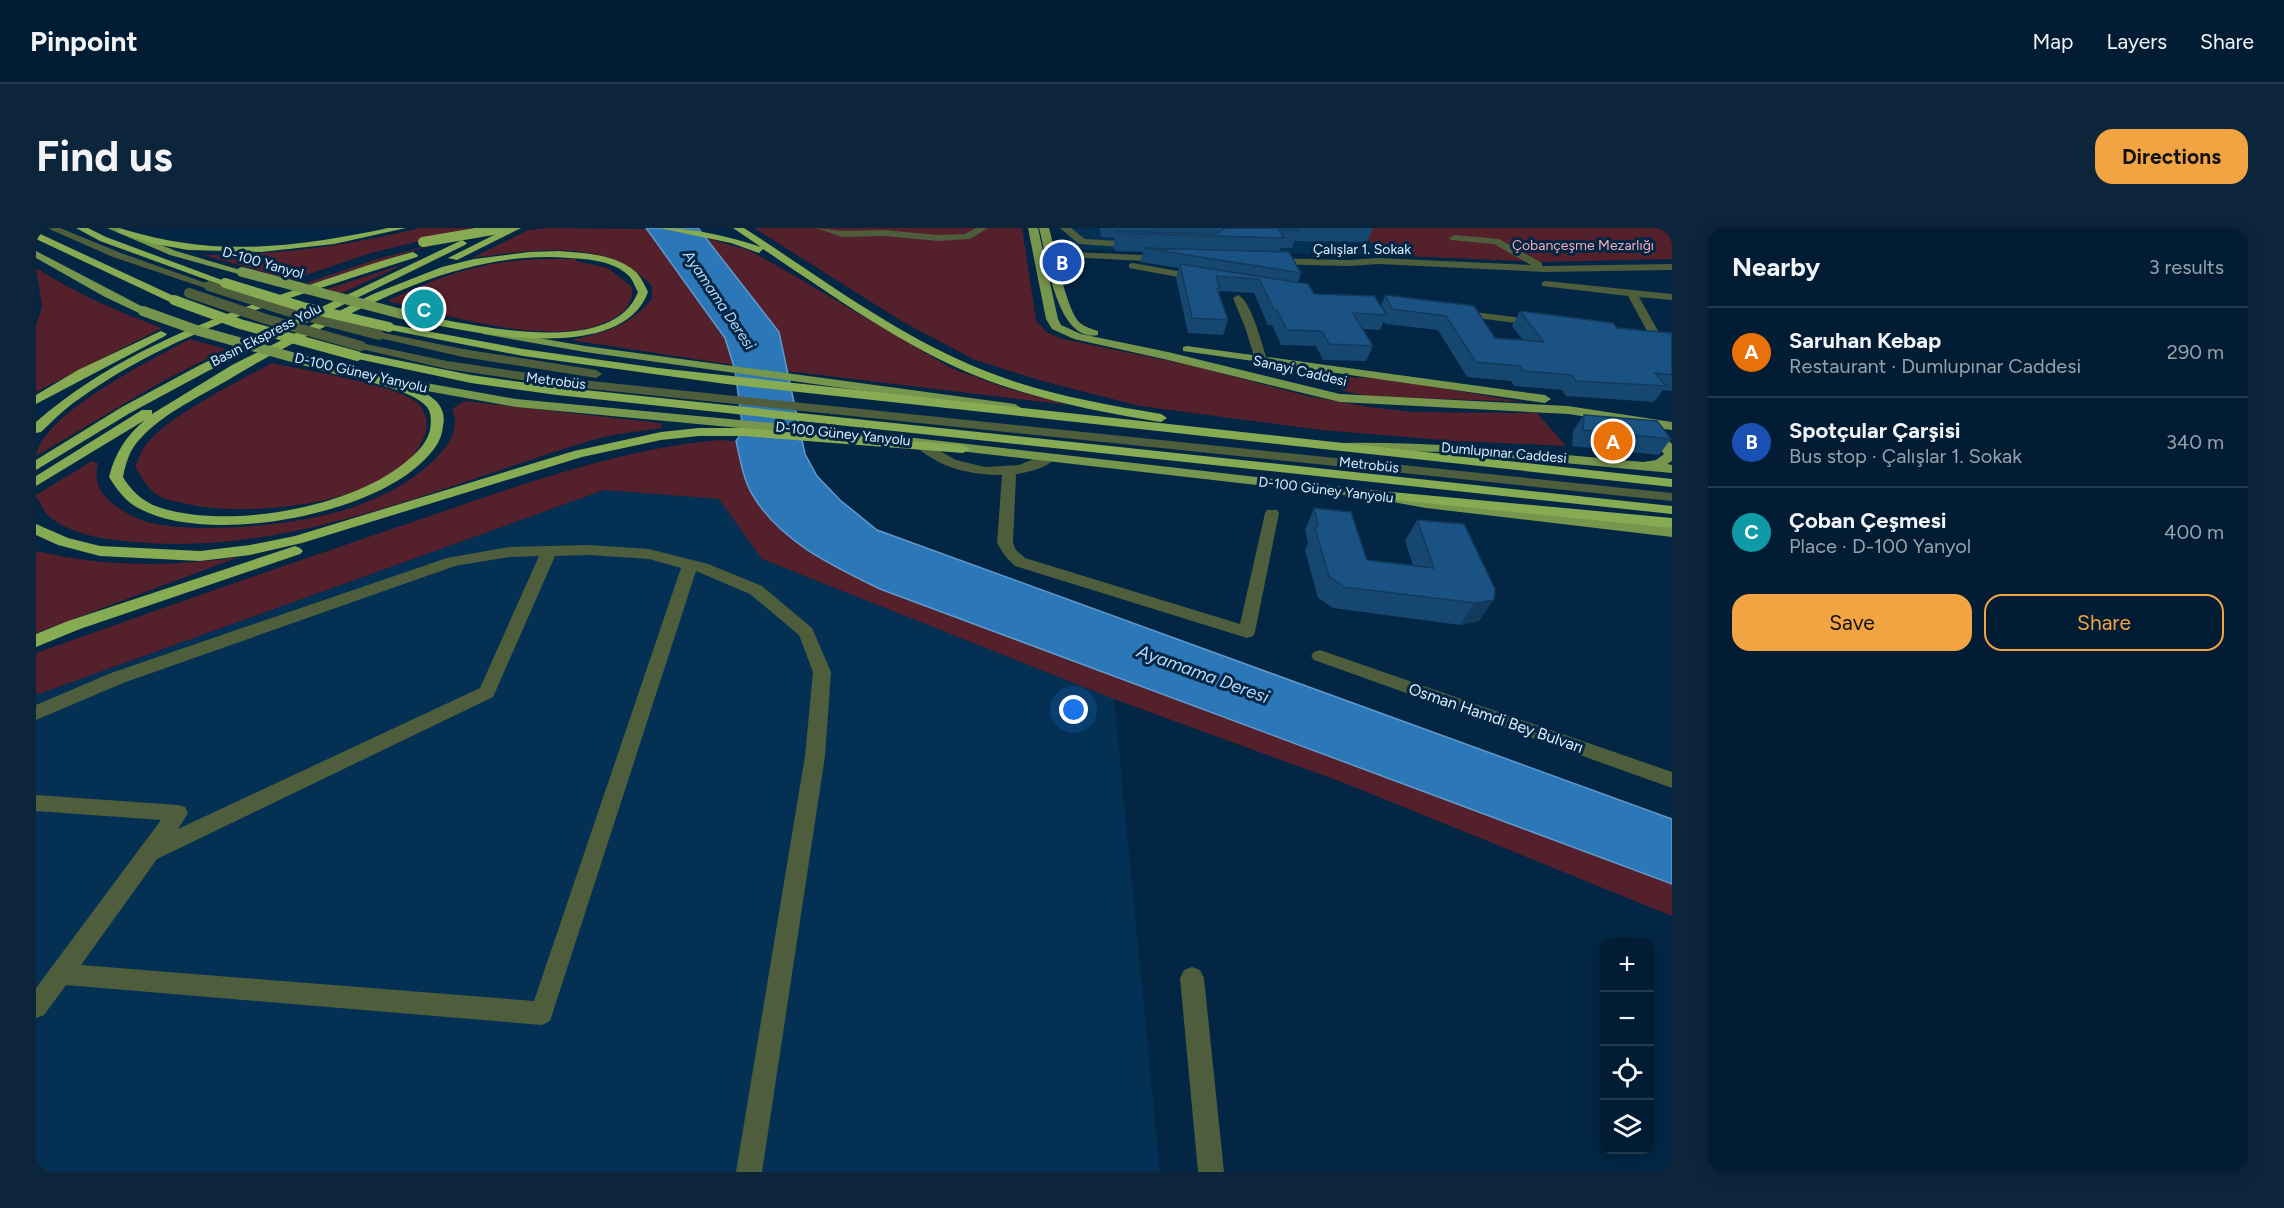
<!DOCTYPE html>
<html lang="en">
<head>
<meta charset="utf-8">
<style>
	:root { --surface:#021c33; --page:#0c253b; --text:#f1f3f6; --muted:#96a1ac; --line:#233a4e; --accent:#f3a442 }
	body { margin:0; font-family:Figtree,sans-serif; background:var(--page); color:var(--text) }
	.controls { position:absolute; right:18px; bottom:18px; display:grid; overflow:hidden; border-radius:12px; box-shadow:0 3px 15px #0003 }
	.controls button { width:54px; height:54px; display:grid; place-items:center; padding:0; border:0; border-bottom:2px solid var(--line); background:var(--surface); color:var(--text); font:30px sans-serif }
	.you { position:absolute; left:1038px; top:482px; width:21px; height:21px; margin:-15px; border:4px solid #fff; border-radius:50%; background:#1a73e8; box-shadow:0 0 0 9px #1a73e833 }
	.badge { display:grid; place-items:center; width:39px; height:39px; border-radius:50%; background:var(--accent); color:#fff; font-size:20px; font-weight:700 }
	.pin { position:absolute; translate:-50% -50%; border:3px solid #fff; box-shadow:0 2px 6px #0006 }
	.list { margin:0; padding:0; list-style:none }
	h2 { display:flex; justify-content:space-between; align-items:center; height:78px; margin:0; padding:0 24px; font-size:26px }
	h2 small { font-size:20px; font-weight:400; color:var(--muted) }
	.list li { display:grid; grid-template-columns:39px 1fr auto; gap:18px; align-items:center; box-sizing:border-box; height:90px; padding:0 24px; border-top:2px solid var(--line) }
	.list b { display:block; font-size:22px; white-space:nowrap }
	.list p { margin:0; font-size:20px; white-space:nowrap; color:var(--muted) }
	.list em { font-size:20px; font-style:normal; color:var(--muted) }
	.actions { display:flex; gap:12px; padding:18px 24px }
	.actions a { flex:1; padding:14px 0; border:2px solid var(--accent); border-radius:18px; text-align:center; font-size:21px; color:var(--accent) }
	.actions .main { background:var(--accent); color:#111 }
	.icon { flex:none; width:33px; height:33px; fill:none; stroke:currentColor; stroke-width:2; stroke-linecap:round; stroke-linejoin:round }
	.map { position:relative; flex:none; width:1636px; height:944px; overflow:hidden; border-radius:18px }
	header { display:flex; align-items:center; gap:36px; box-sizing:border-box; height:84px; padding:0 30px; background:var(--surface); border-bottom:2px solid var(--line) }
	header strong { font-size:28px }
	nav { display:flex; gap:33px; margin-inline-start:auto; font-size:21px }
	.intro { display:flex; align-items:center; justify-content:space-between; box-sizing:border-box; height:144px; padding:0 36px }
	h1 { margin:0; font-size:42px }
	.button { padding:15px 27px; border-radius:18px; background:var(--accent); color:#111; font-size:21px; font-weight:700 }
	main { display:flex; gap:36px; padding:0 36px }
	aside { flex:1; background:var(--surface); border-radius:18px; box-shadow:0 3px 15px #0003 }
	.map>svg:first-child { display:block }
</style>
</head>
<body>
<header>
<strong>Pinpoint</strong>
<nav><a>Map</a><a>Layers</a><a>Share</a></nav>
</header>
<div class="intro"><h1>Find us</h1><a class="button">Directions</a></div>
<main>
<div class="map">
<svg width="1636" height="944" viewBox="0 0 1636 944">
	<rect width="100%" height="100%" fill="#022644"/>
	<path fill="#043153" d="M 1029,0 L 1323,0 L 1345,27 L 1036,21 Z
		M 568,262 L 684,271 L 726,331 L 1078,471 L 1124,944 L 0,944 L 0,467 Z"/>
	<path fill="#54202c" d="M 383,0 L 437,0 L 335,25 L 255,52 L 167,27 C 240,27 313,18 383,0 Z
		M 512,0 L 611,1 L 689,110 L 698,137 L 535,112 C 570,104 592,99 616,71 L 616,58 C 571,9 496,22 436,30 L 492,2 Z
		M 718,0 L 986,0 L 1000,92 L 1010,104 L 1027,111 L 1162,139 L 1271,168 L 1333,179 L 1378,184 L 1501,185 L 1530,218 L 1419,213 L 1285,202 L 1104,178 L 1006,153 L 939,132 L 867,94 Z
		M 1323,0 L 1636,0 L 1636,31 L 1505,34 L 1345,27 Z
		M 670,10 L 712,22 L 740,37 L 915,140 L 970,160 L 1032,177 L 751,143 L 743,104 Z
		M 399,16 L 275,56 L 270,55 L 341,31 Z
		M 504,31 L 540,31 L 540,33 L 572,40 L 596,59 C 598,72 591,82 580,89 C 526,124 411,87 351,73 C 407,47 441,34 504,31 Z
		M 371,35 L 306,65 L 291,61 Z
		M 0,40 C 40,65 82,84 126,100 L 0,164 L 0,97 L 6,79 Z
		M 154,111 L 190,121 L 127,153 L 0,228 C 7,185 117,131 154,111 Z
		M 236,135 C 267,142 358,156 380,174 C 390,182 393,195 389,206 C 366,278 208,291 147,275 C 140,273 131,273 125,269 C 113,263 105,250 99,238 C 102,233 104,226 107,221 C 125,191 203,153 236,135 Z
		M 1313,149 L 1351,151 L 1488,174 L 1332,168 L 1308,163 L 1301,157 Z
		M 428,173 L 624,195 L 627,200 C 606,203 584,205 564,210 C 412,254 260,329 98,314 C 70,312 39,307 16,291 C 9,286 5,276 0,269 L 0,267 L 56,233 L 62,235 C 58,252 62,263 75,274 C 88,285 103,293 120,296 C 169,305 248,298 297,285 C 333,276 374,257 400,230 C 409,221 419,208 419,195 C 419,191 417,185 416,181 Z
		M 683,212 L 700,213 C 704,230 707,251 716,266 C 744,314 797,338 844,361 L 1636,656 L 1636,688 L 1311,556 L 1078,471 L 726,331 L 683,271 L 568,262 L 0,467 L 0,426 L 3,424 C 133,378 263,332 394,288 C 488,256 583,221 683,212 Z
		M 0,323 C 67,339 135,339 203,329 L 0,405 Z"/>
	<path fill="#2c77b7" stroke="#619acc" stroke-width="1.5" d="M 610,0 L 662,0 L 743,104 L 769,226 L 781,248 L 804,272 L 841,302 L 1636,591 L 1636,656 L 844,361 C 797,338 744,314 716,266 C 707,251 704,230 700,213 L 707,203 L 699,142 L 689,110 Z"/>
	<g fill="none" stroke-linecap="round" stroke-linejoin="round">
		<path fill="#4e5e3c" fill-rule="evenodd" d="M 11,0 L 24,0 L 85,25 L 178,58 L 169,60 L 77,29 Z
			M 780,0 L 806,3 L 849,2 L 902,7 L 929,6 L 940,0 L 952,0 L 934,11 L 902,13 L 849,8 L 806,9 Z
			M 1024,0 L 1035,0 L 1049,11 L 1100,14 L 1105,17 L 1100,20 L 1043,16 Z
			M 1418,7 L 1463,11 L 1506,35 L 1506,38 L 1636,36 L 1636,42 L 1509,44 L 1342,36 L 1312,38 L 1233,36 L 1228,33 L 1233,30 L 1312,32 L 1342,30 L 1495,37 L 1458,16 L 1415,12 L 1413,10 Z
			M 1016,23 L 1128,28 L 1133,31 L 1128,34 L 1013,28 L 1011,26 Z
			M 1097,35 L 1164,47 L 1169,50 L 1164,53 L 1093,40 L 1093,36 Z
			M 1510,53 L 1636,66 L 1636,72 L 1603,69 L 1626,110 L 1620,113 L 1616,112 L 1592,68 L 1506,58 L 1506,54 Z
			M 1202,67 C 1215,72 1226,117 1231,131 L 1229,134 L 1225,135 L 1219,131 L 1209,99 L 1197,70 Z
			M 1421,82 L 1503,92 L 1509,95 L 1503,98 L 1417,87 L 1417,83 Z
			M 343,104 L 427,121 L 560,142 L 566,146 L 560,150 L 427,129 L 339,109 L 337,107 Z
			M 325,115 L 411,133 L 526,150 L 1636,265 L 1636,273 L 526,158 L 411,141 L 321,120 L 321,116 Z
			M 889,215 L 920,232 L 949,239 L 983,237 L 1008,227 L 1018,227 L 1020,230 C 1010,240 994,244 980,246 L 977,315 L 980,322 L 989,330 L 1204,396 L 1229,285 L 1231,282 L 1241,282 L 1243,285 L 1219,404 L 1217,408 L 1211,410 L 979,338 L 969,328 L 961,315 L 966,247 C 936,247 908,241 884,222 L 882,219 L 884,216 Z
			M 553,317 L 613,321 L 672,336 L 726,358 L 776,400 L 795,444 L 789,528 L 726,944 L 700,944 L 769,528 L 777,444 L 763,407 L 714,366 L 660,343 L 514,793 L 506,797 L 30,757 L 8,787 L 0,790 L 0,760 L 125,592 L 0,583 L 0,567 L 142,577 L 149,579 L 152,585 L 142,601 L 444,460 L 503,328 L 473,329 L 419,338 L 87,455 L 0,492 L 0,477 L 75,445 L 411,330 L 473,319 ZM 553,327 L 613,331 L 645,340 L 498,773 L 45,737 L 121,631 L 457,469 L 519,328 Z
			M 1284,422 L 1636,544 L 1636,560 L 1278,432 L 1275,428 L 1278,424 Z
			M 1156,739 L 1164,742 L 1168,750 L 1188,944 L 1162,944 L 1144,750 L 1148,742 Z"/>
		<path fill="#76954d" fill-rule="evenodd" d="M 71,0 L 84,0 L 140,23 L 211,44 L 206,47 L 134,27 Z
			M 992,0 L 1002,0 L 1022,91 L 1025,97 L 1045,106 L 1132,124 L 1304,166 L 1532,178 L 1636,194 L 1636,202 L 1621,200 L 1636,216 L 1636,233 L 1631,236 L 1636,237 L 1636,245 L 1409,224 L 1301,222 L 1299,219 L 1301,216 L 1306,215 C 1407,213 1507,225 1607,234 L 1620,232 L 1628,226 L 1608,201 L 1611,198 L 1532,186 L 1304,174 L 1132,132 L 1038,111 L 1016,101 L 1010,91 Z
			M 1003,0 L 1013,0 C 1019,21 1030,82 1044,95 C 1049,99 1056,101 1062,103 L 1062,107 C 1020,115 1011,28 1003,0 Z
			M 0,23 L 111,81 L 112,83 L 107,86 L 103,85 L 69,69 L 0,30 Z
			M 451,101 L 549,118 L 979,176 L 985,180 L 979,184 L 549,124 L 447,106 L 447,102 Z
			M 1151,118 L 1509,167 L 1515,171 L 1509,175 L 1147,123 L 1147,119 Z
			M 345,147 L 480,171 L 791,200 L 1334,262 L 1390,272 L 1636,299 L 1636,309 L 1390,280 L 1334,270 L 791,208 L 480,179 L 341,154 L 339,151 Z"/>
		<path fill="#86ab53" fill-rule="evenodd" d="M 40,0 L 52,0 L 70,9 L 194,55 L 185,57 L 64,13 Z
			M 352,0 L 370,0 L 298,16 L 225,24 L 152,22 L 114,15 L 81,4 L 86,1 C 107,7 128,12 149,15 C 216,25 287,14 352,0 Z
			M 472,0 L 485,0 L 421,32 L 412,30 Z
			M 623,0 C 658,0 692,8 725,19 L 697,0 L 708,0 C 787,51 864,110 952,144 C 1008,166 1066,176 1125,186 L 1131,190 L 1125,194 C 1063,184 1002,172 943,149 C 866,118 796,67 727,21 L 723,25 L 695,15 Z
			M 0,4 L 142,70 L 143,72 L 138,75 L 134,74 L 0,11 Z
			M 426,12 L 431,15 L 429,17 L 172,143 L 94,185 L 0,242 L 0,232 L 86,179 L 164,137 Z
			M 523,23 C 548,25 580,26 600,44 C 605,49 609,58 612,64 C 585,139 428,104 369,90 L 367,88 L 373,85 C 427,94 575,134 602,64 C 599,59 597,52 593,48 C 578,33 553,31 533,30 C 446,23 368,58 292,97 C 260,114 228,130 197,149 C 164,169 128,184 103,212 C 93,223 90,235 87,249 C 94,261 104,271 117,277 C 185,304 320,280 373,231 C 383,223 391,214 394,202 C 395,195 396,185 391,179 C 378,162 320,151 298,145 L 298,139 L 302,138 C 329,145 380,154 400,173 C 407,180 409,189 407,198 C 406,214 395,226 384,236 C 328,288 173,317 104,281 C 90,274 81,262 73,249 C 79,225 90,208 109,192 L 0,258 L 0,248 L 106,182 L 116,182 L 116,186 L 196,137 L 337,66 L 406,39 L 438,31 L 493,24 Z
			M 377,24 L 382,27 L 381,29 C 265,67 143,99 43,171 C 29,180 17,193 5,204 L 0,205 L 0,194 C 78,127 167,93 264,60 C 301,48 339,34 377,24 Z
			M 353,96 L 487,121 L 622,140 L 1636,251 L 1636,259 L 690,156 L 487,128 L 349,101 L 349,97 Z
			M 125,103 L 131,106 L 129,108 L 0,176 L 0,167 L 42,142 Z
			M 321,124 L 435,147 L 521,159 L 1636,278 L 1636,286 L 521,167 L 435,155 L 317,130 L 315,128 Z
			M 663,200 L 707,200 L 927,217 L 934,221 L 927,225 L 707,208 L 663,208 L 625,212 L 546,229 L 266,315 L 214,327 L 164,333 L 64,328 L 22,317 L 0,307 L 0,296 L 32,310 L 64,318 L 164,323 L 214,317 L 259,308 L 538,223 L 625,204 Z
			M 1334,262 L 1636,290 L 1636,300 L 1329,269 L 1327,266 L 1329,263 Z
			M 259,318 L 264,320 L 267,323 L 264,326 L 44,401 L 0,419 L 0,406 L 32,393 Z"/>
		<path stroke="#4e5e3c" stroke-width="10" d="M 173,58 L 251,83 L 343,107
			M 153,65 L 230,91 L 325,118"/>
		<path stroke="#76954d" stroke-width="10" d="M 206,44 L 373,88
			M 107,83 L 163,103 L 302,142"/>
		<path stroke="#86ab53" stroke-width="10" d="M 387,14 L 468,0
			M 189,55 L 267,79 L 353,99
			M 138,72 L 204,96 L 321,128"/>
	</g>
	<path fill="#164771" d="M 1063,0 L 1337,0 L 1331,14 L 1258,13 L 1256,20 L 1244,20 L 1243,24 L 1265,45 L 1262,55 L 1278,66 L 1345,78 L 1349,67 L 1438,78 L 1459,110 L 1487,112 L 1476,98 L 1484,83 L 1581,100 L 1636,105 L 1636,163 L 1627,162 L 1618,174 L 1530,168 L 1526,162 L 1478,158 L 1475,153 L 1431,149 L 1402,102 L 1349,96 L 1348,93 L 1344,102 L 1327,101 L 1337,118 L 1330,133 L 1287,132 L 1280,118 L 1245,117 L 1236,97 L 1232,97 L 1218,65 L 1184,63 L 1183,66 L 1192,92 L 1187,107 L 1152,105 L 1140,50 L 1143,40 L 1104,34 L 1107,24 L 1080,23 L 1077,20 L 1079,10 L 1066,9 Z
		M 1548,187 L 1635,211 L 1623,227 L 1536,218 L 1537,203 Z
		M 1278,280 L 1331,332 L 1377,337 L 1369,313 L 1381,292 L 1428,296 L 1443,393 L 1424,397 L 1297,380 L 1282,370 L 1269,322 L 1272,316 L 1269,302 Z"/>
	<path fill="#123a5c" d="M 1458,372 L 1443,393 L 1424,397 L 1439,375 Z"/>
	<path fill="#1a5383" stroke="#123a5c" stroke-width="1.5" d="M 1187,0 L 1260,0 L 1262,2 L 1243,2 L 1248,10 L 1083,5 L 1080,3 L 1181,6 L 1188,1 Z
		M 1108,20 L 1253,24 L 1265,45 Z
		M 1144,36 L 1272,56 L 1278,66 L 1338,68 L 1351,87 L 1317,85 L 1337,118 L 1293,116 L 1286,103 L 1251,102 L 1241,82 L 1238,82 L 1223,51 L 1180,48 L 1184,61 L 1181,61 L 1192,92 L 1156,90 Z
		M 1349,67 L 1438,78 L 1459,110 L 1508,114 L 1484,83 L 1577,95 L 1581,100 L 1636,105 L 1636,147 L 1619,145 L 1630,158 L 1540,153 L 1536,147 L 1487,143 L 1484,138 L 1440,134 L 1410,88 L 1356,81 Z
		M 1548,187 L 1621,193 L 1635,211 L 1547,202 Z
		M 1278,280 L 1315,284 L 1331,332 L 1398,340 L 1381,292 L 1428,296 L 1459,361 L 1458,372 L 1439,375 L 1308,359 L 1293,348 L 1279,301 L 1282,297 Z"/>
	<g text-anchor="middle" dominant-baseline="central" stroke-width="6" stroke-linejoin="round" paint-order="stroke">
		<g font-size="14" fill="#f9abb8" stroke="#022644">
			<text x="1547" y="17">Çobançeşme Mezarlığı</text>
		</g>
		<g font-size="14" fill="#ddedfd" stroke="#022644">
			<text x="1326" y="21">Çalışlar 1. Sokak</text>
			<text transform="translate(227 35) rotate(16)">D-100 Yanyol</text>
			<text transform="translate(230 107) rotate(-27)">Basın Ekspress Yolu</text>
			<text transform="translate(1264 143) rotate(13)">Sanayi Caddesi</text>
			<text transform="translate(325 145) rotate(13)">D-100 Güney Yanyolu</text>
			<text transform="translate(520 153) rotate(7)">Metrobüs</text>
			<text transform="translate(807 206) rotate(6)">D-100 Güney Yanyolu</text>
			<text transform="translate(1468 225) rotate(5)">Dumlupınar Caddesi</text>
			<text transform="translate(1333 237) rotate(6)">Metrobüs</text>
			<text transform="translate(1290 262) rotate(7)">D-100 Güney Yanyolu</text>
		</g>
		<g font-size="15" font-style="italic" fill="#b6d9fc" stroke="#022644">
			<text transform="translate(683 72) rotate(56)">Ayamama Deresi</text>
		</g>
		<g font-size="16" fill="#ddedfd" stroke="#022644">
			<text transform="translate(1460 490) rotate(19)">Osman Hamdi Bey Bulvarı</text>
		</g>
		<g font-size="18" font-style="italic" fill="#b6d9fc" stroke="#022644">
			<text transform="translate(1167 446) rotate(20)">Ayamama Deresi</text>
		</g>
	</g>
</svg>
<div class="controls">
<button>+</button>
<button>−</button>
<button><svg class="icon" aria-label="locate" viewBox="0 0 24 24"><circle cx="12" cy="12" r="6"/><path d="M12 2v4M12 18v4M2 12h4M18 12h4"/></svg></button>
<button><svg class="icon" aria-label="layers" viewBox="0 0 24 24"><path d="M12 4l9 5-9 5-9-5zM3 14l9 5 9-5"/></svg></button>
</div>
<div class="you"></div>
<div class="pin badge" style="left:1577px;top:213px;background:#e8710a">A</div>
<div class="pin badge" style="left:1026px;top:34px;background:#1a4fb4">B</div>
<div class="pin badge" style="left:388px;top:81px;background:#0f9aa8">C</div>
</div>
<aside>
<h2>Nearby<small>3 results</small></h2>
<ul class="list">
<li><span class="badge" style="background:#e8710a">A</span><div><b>Saruhan Kebap</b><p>Restaurant · Dumlupınar Caddesi</p></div><em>290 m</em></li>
<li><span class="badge" style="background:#1a4fb4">B</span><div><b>Spotçular Çarşisi</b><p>Bus stop · Çalışlar 1. Sokak</p></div><em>340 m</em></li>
<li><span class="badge" style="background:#0f9aa8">C</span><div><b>Çoban Çeşmesi</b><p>Place · D-100 Yanyol</p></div><em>400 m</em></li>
</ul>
<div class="actions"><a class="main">Save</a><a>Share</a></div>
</aside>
</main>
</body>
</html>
